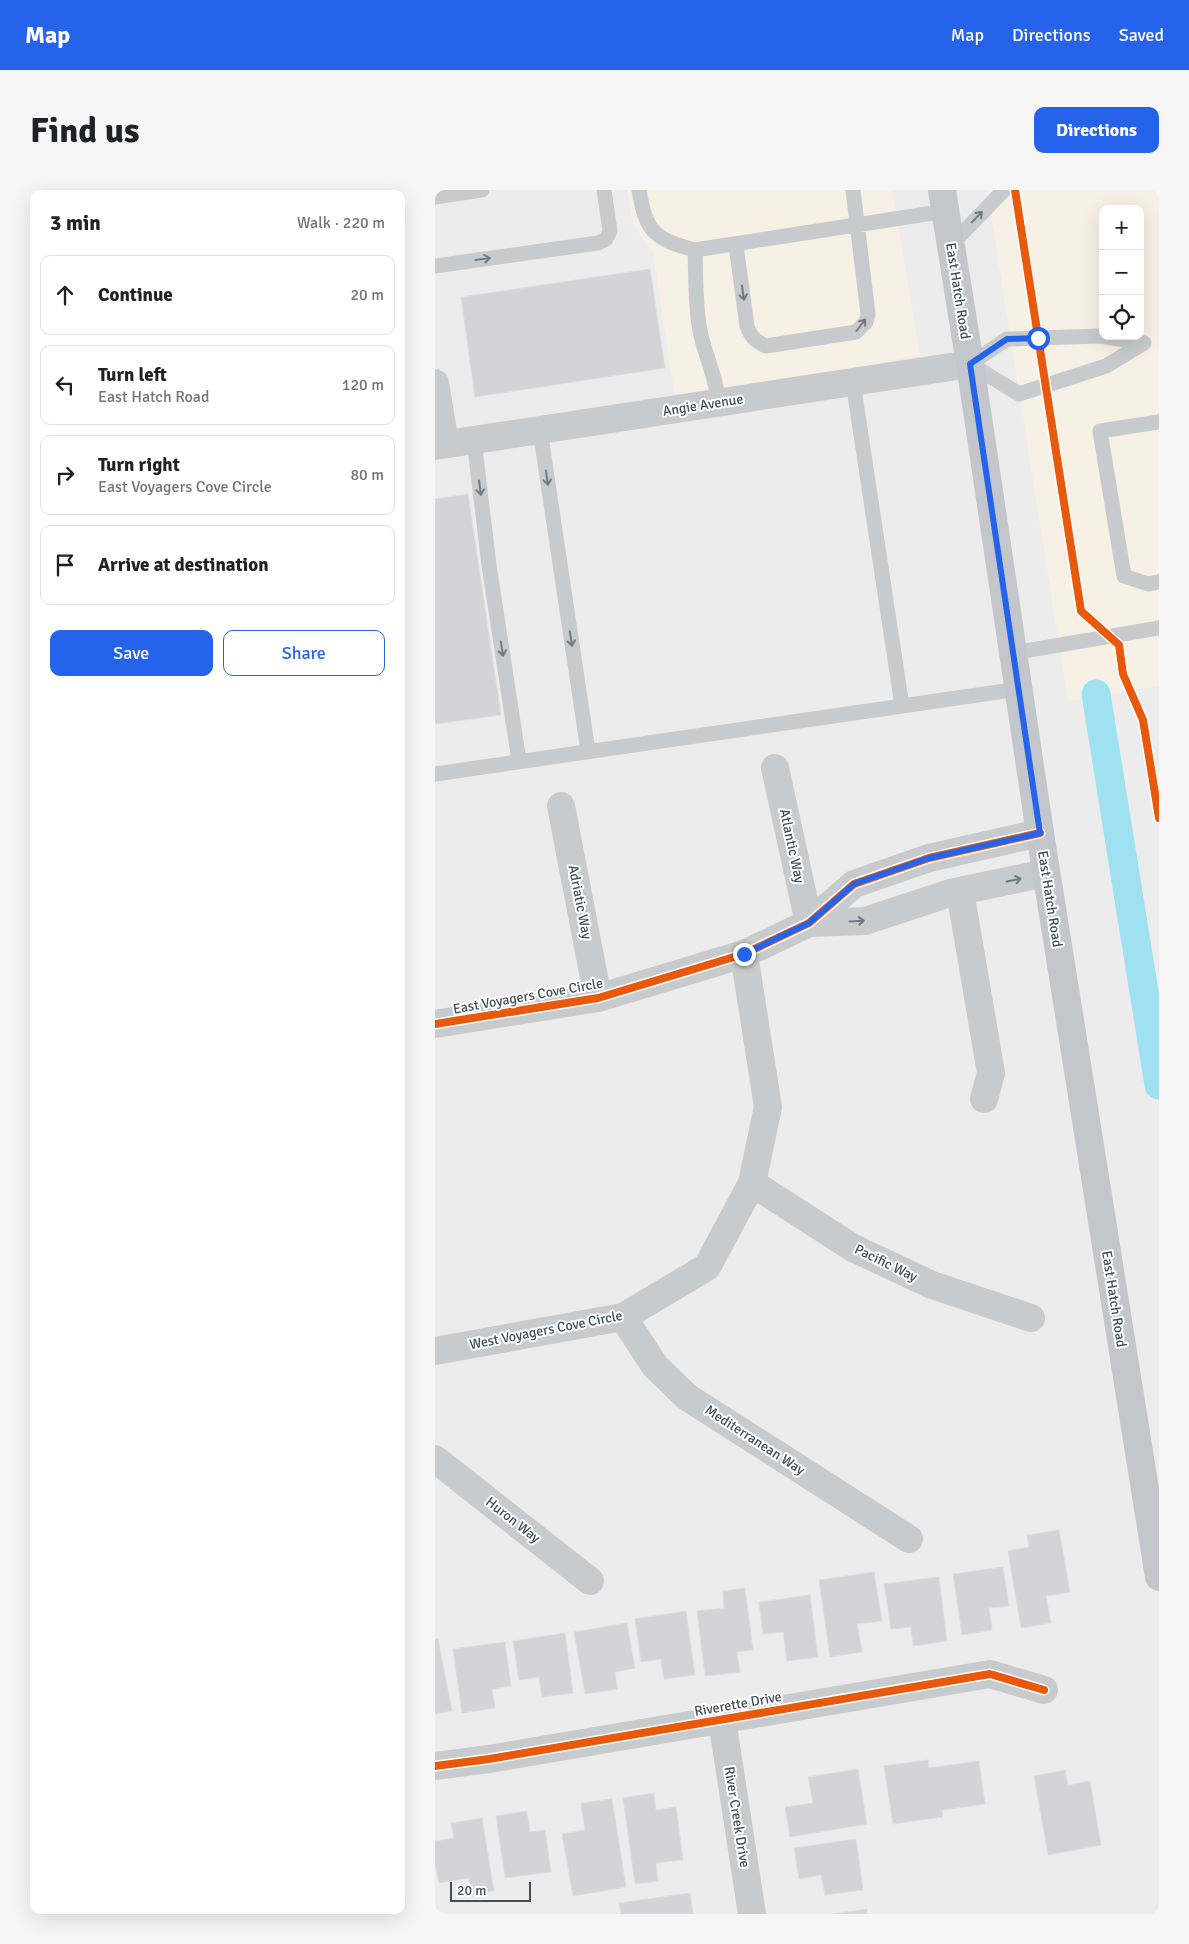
<!DOCTYPE html>
<html lang="en">
<head>
<meta charset="utf-8">
<style>
	:root { --surface:#fff; --page:#f6f6f6; --text:#202124; --muted:#757577; --line:#e0e0e0; --accent:#2563eb }
	body { margin:0; font-family:Signika,sans-serif; background:var(--page); color:var(--text) }
	.controls { position:absolute; right:15px; top:15px; display:grid; overflow:hidden; border-radius:10px; box-shadow:0 5px 20px #0002 }
	.controls button { width:45px; height:45px; display:grid; place-items:center; padding:0; border:0; border-bottom:1px solid var(--line); background:var(--surface); color:var(--text); font:25px sans-serif }
	.scale { position:absolute; left:15px; bottom:12px; width:81px; box-sizing:border-box; padding-left:5px; border:2px solid #424f59; border-top:0; font-size:14px; line-height:18px; white-space:nowrap; color:#424f59; -webkit-text-stroke:4px #fff; paint-order:stroke }
	.stop { position:absolute; width:15px; height:15px; margin:-11px; border:4px solid #2563eb; border-radius:50%; background:#fff }
	.stop.end { background:#2563eb; border-color:#fff; box-shadow:0 1px 5px #0008 }
	.list { margin:0; padding:0; list-style:none }
	h2 { display:flex; justify-content:space-between; align-items:center; height:65px; margin:0; padding:0 20px; font-size:21px }
	h2 small { font-size:16px; font-weight:400; color:var(--muted) }
	.list li { display:grid; grid-template-columns:32px 1fr auto; gap:15px; align-items:center; box-sizing:border-box; height:80px; margin:0 10px 10px; padding:0 10px; border:1px solid var(--line); border-radius:10px }
	.list b { display:block; font-size:19px; white-space:nowrap }
	.list p { margin:0; font-size:16px; white-space:nowrap; color:var(--muted) }
	.list em { font-size:16px; font-style:normal; color:var(--muted) }
	.actions { display:flex; gap:10px; padding:15px 20px }
	.actions a { flex:1; padding:11px 0; border:1px solid var(--accent); border-radius:10px; text-align:center; font-size:18px; color:var(--accent) }
	.actions .main { background:var(--accent); color:#fff }
	.icon { flex:none; width:28px; height:28px; fill:none; stroke:currentColor; stroke-width:2; stroke-linecap:round; stroke-linejoin:round }
	.map { position:relative; flex:none; width:724px; height:1724px; overflow:hidden; border-radius:10px }
	header { display:flex; align-items:center; gap:30px; box-sizing:border-box; height:70px; padding:0 25px; background:var(--accent); color:#fff }
	header strong { font-size:24px }
	nav { display:flex; gap:28px; margin-inline-start:auto; font-size:18px }
	.intro { display:flex; align-items:center; justify-content:space-between; box-sizing:border-box; height:120px; padding:0 30px }
	h1 { margin:0; font-size:35px }
	.button { padding:12px 22px; border-radius:10px; background:var(--accent); color:#fff; font-size:18px; font-weight:700 }
	main { display:flex; gap:30px; padding:0 30px }
	aside { flex:1; background:var(--surface); border-radius:10px; box-shadow:0 5px 20px #0002 }
	.map>svg:first-child { display:block }
</style>
</head>
<body>
<header>
<strong>Map</strong>
<nav><a>Map</a><a>Directions</a><a>Saved</a></nav>
</header>
<div class="intro"><h1>Find us</h1><a class="button">Directions</a></div>
<main>
<aside>
<h2>3 min<small>Walk · 220 m</small></h2>
<ul class="list">
<li><svg class="icon" aria-label="ahead" viewBox="0 0 24 24"><path d="M12 20V5M6 11l6-6 6 6"/></svg><div><b>Continue</b></div><em>20 m</em></li>
<li><svg class="icon" aria-label="left" viewBox="0 0 24 24"><path d="M17 20v-9H6M10 6l-5 5 5 5"/></svg><div><b>Turn left</b><p>East Hatch Road</p></div><em>120 m</em></li>
<li><svg class="icon" aria-label="right" viewBox="0 0 24 24"><path d="M7 20v-9h11M14 6l5 5-5 5"/></svg><div><b>Turn right</b><p>East Voyagers Cove Circle</p></div><em>80 m</em></li>
<li><svg class="icon" aria-label="arrive" viewBox="0 0 24 24"><path d="M6 21V4h12l-3 4 3 4H6"/></svg><div><b>Arrive at destination</b></div></li>
</ul>
<div class="actions"><a class="main">Save</a><a>Share</a></div>
</aside>
<div class="map">
<svg width="724" height="1724" viewBox="0 0 724 1724">
	<rect width="100%" height="100%" fill="#edecec"/>
	<path fill="#f6f0e5" fill-rule="evenodd" d="M 192,0 L 457,0 L 485,166 L 240,208 L 218,62 L 198,35 Z
		M 552,0 L 724,0 L 724,496 L 633,511 ZM 668,19 L 705,19 L 705,146 L 668,146 Z"/>
	<g fill="none" stroke-linecap="round" stroke-linejoin="round">
		<path stroke="#9fe1f0" stroke-width="29" d="M 661,504 L 724,895"/>
	</g>
	<path fill="#d4d4d7" stroke="#dededf" d="M 215,79 L 230,178 L 40,207 L 26,107 Z
		M 33,304 L 66,525 L 0,534 L 0,309 Z
		M 624,1340 L 635,1402 L 611,1406 L 616,1433 L 586,1438 L 573,1361 L 594,1357 L 592,1345 Z
		M 568,1377 L 574,1416 L 554,1418 L 557,1440 L 527,1445 L 518,1384 Z
		M 439,1382 L 447,1431 L 422,1434 L 427,1462 L 395,1467 L 384,1390 Z
		M 504,1387 L 512,1451 L 478,1456 L 476,1437 L 456,1439 L 449,1394 Z
		M 310,1398 L 318,1460 L 302,1462 L 305,1482 L 270,1486 L 262,1421 L 289,1418 L 288,1401 Z
		M 375,1405 L 383,1467 L 352,1471 L 348,1442 L 328,1444 L 324,1412 Z
		M 251,1421 L 260,1485 L 229,1489 L 226,1469 L 206,1472 L 200,1429 Z
		M 192,1433 L 200,1478 L 180,1482 L 182,1499 L 150,1504 L 139,1442 Z
		M 130,1443 L 138,1503 L 107,1507 L 104,1487 L 84,1490 L 78,1451 Z
		M 0,1449 L 3,1449 L 17,1521 L 0,1524 Z
		M 70,1452 L 76,1496 L 57,1499 L 60,1518 L 27,1523 L 18,1459 Z
		M 493,1570 L 494,1578 L 544,1571 L 550,1614 L 507,1620 L 508,1627 L 458,1634 L 449,1576 Z
		M 423,1579 L 432,1634 L 355,1647 L 350,1617 L 378,1613 L 373,1587 Z
		M 630,1580 L 633,1595 L 655,1591 L 666,1655 L 613,1665 L 599,1586 Z
		M 219,1603 L 221,1620 L 241,1617 L 248,1670 L 221,1673 L 223,1691 L 200,1694 L 188,1608 Z
		M 177,1609 L 191,1697 L 138,1706 L 127,1644 L 150,1640 L 146,1613 Z
		M 92,1621 L 95,1642 L 110,1640 L 116,1682 L 70,1688 L 61,1626 Z
		M 47,1628 L 59,1701 L 37,1705 L 34,1688 L 4,1693 L 0,1674 L 0,1651 L 19,1648 L 16,1633 Z
		M 421,1649 L 428,1700 L 390,1705 L 386,1685 L 364,1689 L 359,1658 Z
		M 255,1703 L 258,1724 L 186,1724 L 184,1713 Z
		M 432,1719 L 432,1724 L 397,1724 Z"/>
	<g fill="none" stroke-linecap="round" stroke-linejoin="round">
		<path stroke="#c8cbcd" stroke-width="15" d="M 204,0 C 211,42 219,49 260,60 C 261,87 260,115 265,141 C 270,166 282,188 283,213
			M 0,7 L 47,0
			M 301,55 L 312,136 C 316,147 320,151 331,156 L 421,142 L 431,132 L 433,124 L 418,0
			M 516,55 L 569,0
			M 260,60 L 511,21
			M 0,76 L 163,53 L 171,49 L 175,41 L 169,0
			M 665,146 L 709,153 L 671,176 L 584,204 L 535,174 L 572,149 Z
			M 418,192 L 467,516
			M 724,232 L 665,241 L 689,386 L 713,394 L 724,392
			M 105,240 L 153,561
			M 39,250 L 54,375 L 84,571
			M 578,463 L 724,438
			M 0,584 L 584,499"/>
		<path stroke="#c8cbcd" stroke-width="28" d="M 0,193 L 10,254
			M 0,256 L 535,174
			M 340,578 L 374,733
			M 126,616 L 163,808
			M 525,701 L 556,883 L 549,909
			M 374,733 L 430,731 L 515,703 L 611,683
			M 0,834 L 163,808 L 309,764 L 374,733 L 419,694 L 494,668 L 605,643
			M 317,993 L 418,1058 L 497,1095 L 596,1128
			M 188,1127 L 220,1176 L 252,1207 L 474,1349
			M 0,1161 L 188,1127 L 272,1077 L 317,993 L 333,917 L 309,764
			M 0,1269 L 155,1391
			M 287,1530 L 317,1724
			M 0,1576 L 54,1569 L 555,1484 L 609,1500"/>
		<path stroke="#c3c7cb" stroke-width="28" d="M 507,0 L 535,174 L 605,643 L 724,1387"/>
		<g stroke="#fff" stroke-width="11">
			<path id="cycleway" d="M 580,0 L 646,421 L 684,455 L 688,484 L 708,530 L 724,628
				M 0,834 L 163,808 L 309,764 L 374,733 L 419,694 L 494,668 L 605,643
				M 0,1576 L 54,1569 L 555,1484 L 609,1500"/>
		</g>
		<use href="#cycleway" stroke="#e8590c" stroke-width="8"/>
	</g>
	<defs><path id="oneway-shaft" d="M-6 0H5M1.5-3L5.5 0L1.5 3" fill="none" stroke-width="1.6" stroke-linecap="round" stroke-linejoin="round" transform="scale(1.25)"/></defs>
	<g stroke="#717a82">
		<use href="#oneway-shaft" transform="translate(542 27) rotate(-46)"/>
		<use href="#oneway-shaft" transform="translate(48 69) rotate(-8)"/>
		<use href="#oneway-shaft" transform="translate(308 103) rotate(82)"/>
		<use href="#oneway-shaft" transform="translate(426 135) rotate(-53)"/>
		<use href="#oneway-shaft" transform="translate(112 288) rotate(82)"/>
		<use href="#oneway-shaft" transform="translate(45 298) rotate(83)"/>
		<use href="#oneway-shaft" transform="translate(136 449) rotate(81)"/>
		<use href="#oneway-shaft" transform="translate(67 459) rotate(81)"/>
		<use href="#oneway-shaft" transform="translate(579 690) rotate(-12)"/>
		<use href="#oneway-shaft" transform="translate(422 731) rotate(-3)"/>
	</g>
	<g fill="none" stroke-linecap="round" stroke-linejoin="round">
		<path stroke="#2563eb" stroke-width="6" d="M 309,764 L 374,733 L 419,694 L 494,668 L 605,643 L 535,174 L 572,149 L 603,148"/>
	</g>
	<g text-anchor="middle" dominant-baseline="central" stroke-width="4" stroke-linejoin="round" paint-order="stroke">
		<g font-size="14" fill="#424f59" stroke="#fff">
			<text transform="translate(523 101) rotate(81)">East Hatch Road</text>
			<text transform="translate(268 215) rotate(-9)">Angie Avenue</text>
			<text transform="translate(357 656) rotate(78)">Atlantic Way</text>
			<text transform="translate(615 709) rotate(81)">East Hatch Road</text>
			<text transform="translate(145 712) rotate(79)">Adriatic Way</text>
			<text transform="translate(93 806) rotate(-10)">East Voyagers Cove Circle</text>
			<text transform="translate(451 1073) rotate(26)">Pacific Way</text>
			<text transform="translate(679 1109) rotate(81)">East Hatch Road</text>
			<text transform="translate(111 1140) rotate(-11)">West Voyagers Cove Circle</text>
			<text transform="translate(320 1250) rotate(33)">Mediterranean Way</text>
			<text transform="translate(78 1330) rotate(38)">Huron Way</text>
			<text transform="translate(303 1514) rotate(-10)">Riverette Drive</text>
			<text transform="translate(302 1627) rotate(81)">River Creek Drive</text>
		</g>
	</g>
</svg>
<div class="controls">
<button>+</button>
<button>−</button>
<button><svg class="icon" aria-label="locate" viewBox="0 0 24 24"><circle cx="12" cy="12" r="6"/><path d="M12 2v4M12 18v4M2 12h4M18 12h4"/></svg></button>
</div>
<div class="scale">20 m</div>
<div class="stop" style="left:603px;top:148px"></div>
<div class="stop end" style="left:309px;top:764px"></div>
</div>
</main>
</body>
</html>
